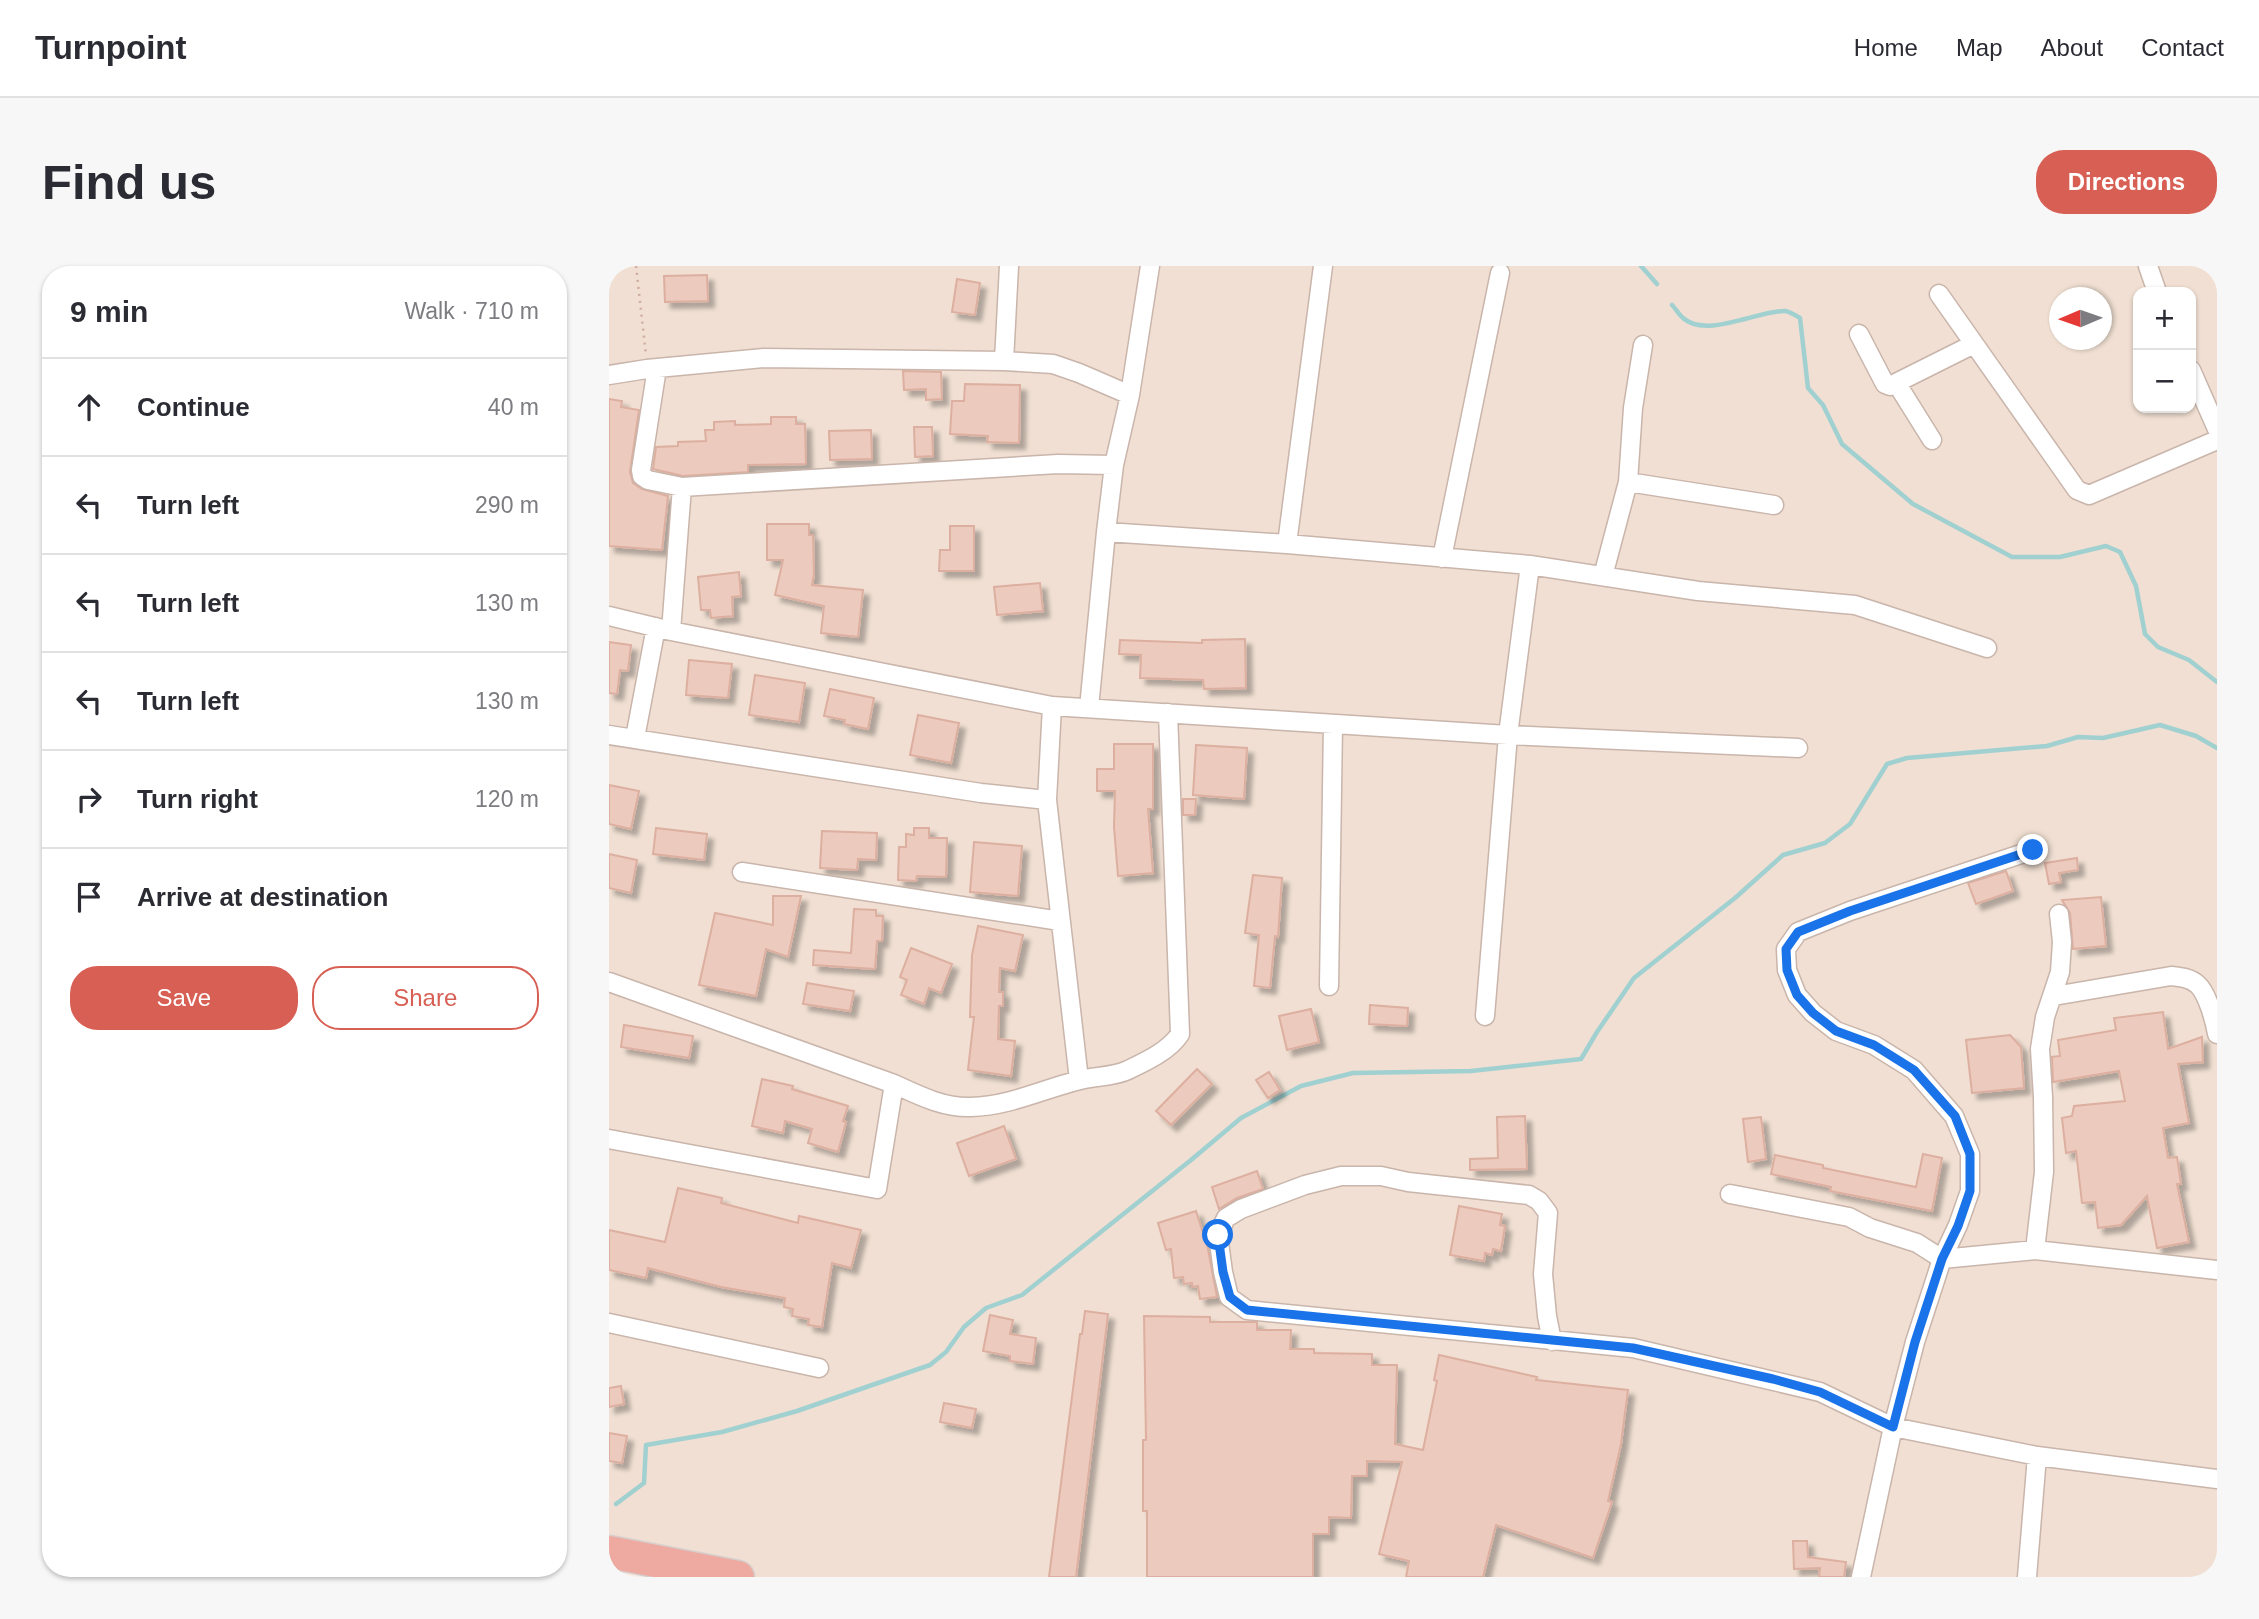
<!DOCTYPE html>
<html lang="en">
<head>
<meta charset="utf-8">
<style>
	:root { --surface:#fff; --page:#f7f7f7; --text:#2b2b33; --muted:#7c7c81; --line:#e1e1e2; --accent:#d85f54 }
	body { margin:0; font-family:Helvetica,sans-serif; background:var(--page); color:var(--text) }
	.controls { position:absolute; right:21px; top:21px; display:grid; overflow:hidden; border-radius:14px; box-shadow:0 2px 5px #0004 }
	.controls button { width:63px; height:63px; display:grid; place-items:center; padding:0; border:0; border-bottom:2px solid var(--line); background:var(--surface); color:var(--text); font:35px sans-serif }
	.compass { position:absolute; left:1440px; top:21px; width:63px; height:63px; border-radius:50%; background:var(--surface); box-shadow:0 2px 5px #0004; rotate:268deg }
	.stop { position:absolute; width:21px; height:21px; margin:-16px; border:5px solid #1a73e8; border-radius:50%; background:#fff }
	.stop.end { background:#1a73e8; border-color:#fff; box-shadow:0 2px 7px #0008 }
	.list { margin:0; padding:0; list-style:none }
	h2 { display:flex; justify-content:space-between; align-items:center; height:91px; margin:0; padding:0 28px; font-size:30px }
	h2 small { font-size:23px; font-weight:400; color:var(--muted) }
	.list li { display:grid; grid-template-columns:46px 1fr auto; gap:21px; align-items:center; box-sizing:border-box; height:98px; padding:0 28px; border-top:2px solid var(--line) }
	.list b { display:block; font-size:26px; white-space:nowrap }
	.list em { font-size:23px; font-style:normal; color:var(--muted) }
	.actions { display:flex; gap:14px; padding:21px 28px }
	.actions a { flex:1; padding:16px 0; border:2px solid var(--accent); border-radius:28px; text-align:center; font-size:24px; color:var(--accent) }
	.actions .main { background:var(--accent); color:#fff }
	.icon { flex:none; width:38px; height:38px; fill:none; stroke:currentColor; stroke-width:2; stroke-linecap:round; stroke-linejoin:round }
	.map { position:relative; flex:none; width:1608px; height:1311px; overflow:hidden; border-radius:28px }
	header { display:flex; align-items:center; gap:42px; box-sizing:border-box; height:98px; padding:0 35px; background:var(--surface); border-bottom:2px solid var(--line) }
	header strong { font-size:33px }
	nav { display:flex; gap:38px; margin-inline-start:auto; font-size:24px }
	.intro { display:flex; align-items:center; justify-content:space-between; box-sizing:border-box; height:168px; padding:0 42px }
	h1 { margin:0; font-size:49px }
	.button { padding:18px 32px; border-radius:28px; background:var(--accent); color:#fff; font-size:24px; font-weight:700 }
	main { display:flex; gap:42px; padding:0 42px }
	aside { flex:1; background:var(--surface); border-radius:28px; box-shadow:0 2px 5px #0004 }
	.map>svg:first-child { display:block }
</style>
</head>
<body>
<header>
<strong>Turnpoint</strong>
<nav><a>Home</a><a>Map</a><a>About</a><a>Contact</a></nav>
</header>
<div class="intro"><h1>Find us</h1><a class="button">Directions</a></div>
<main>
<aside>
<h2>9 min<small>Walk · 710 m</small></h2>
<ul class="list">
<li><svg class="icon" aria-label="ahead" viewBox="0 0 24 24"><path d="M12 20V5M6 11l6-6 6 6"/></svg><div><b>Continue</b></div><em>40 m</em></li>
<li><svg class="icon" aria-label="left" viewBox="0 0 24 24"><path d="M17 20v-9H6M10 6l-5 5 5 5"/></svg><div><b>Turn left</b></div><em>290 m</em></li>
<li><svg class="icon" aria-label="left" viewBox="0 0 24 24"><path d="M17 20v-9H6M10 6l-5 5 5 5"/></svg><div><b>Turn left</b></div><em>130 m</em></li>
<li><svg class="icon" aria-label="left" viewBox="0 0 24 24"><path d="M17 20v-9H6M10 6l-5 5 5 5"/></svg><div><b>Turn left</b></div><em>130 m</em></li>
<li><svg class="icon" aria-label="right" viewBox="0 0 24 24"><path d="M7 20v-9h11M14 6l5 5-5 5"/></svg><div><b>Turn right</b></div><em>120 m</em></li>
<li><svg class="icon" aria-label="arrive" viewBox="0 0 24 24"><path d="M6 21V4h12l-3 4 3 4H6"/></svg><div><b>Arrive at destination</b></div></li>
</ul>
<div class="actions"><a class="main">Save</a><a>Share</a></div>
</aside>
<div class="map">
<svg width="1608" height="1311" viewBox="0 0 1608 1311">
	<defs>
		<filter id="shadow"><feDropShadow dx="6" dy="6" stdDeviation="2" flood-color="#0004"/></filter>
	</defs>
	<rect width="100%" height="100%" fill="#faeee3"/>
	<path fill="#f0dfd2" fill-rule="evenodd" d="M 0,0 L 1608,0 L 1608,1311 L 139,1311 L 0,1281 ZM 1529,26 L 1582,26 L 1582,142 L 1529,142 ZM 1450,32 L 1492,32 L 1492,74 L 1450,74 Z"/>
	<g fill="none" stroke-linecap="round" stroke-linejoin="round">
		<path stroke="#a1d0d1" stroke-width="4.5" d="M 1032,0 L 1048,18
			M 1063,39 C 1067,43 1070,49 1074,52 C 1097,73 1150,44 1176,45 C 1182,46 1186,49 1191,52 L 1199,122 L 1214,139 L 1233,178 L 1304,238 L 1403,291 L 1451,291 L 1497,280 L 1511,286 L 1527,320 L 1536,368 L 1549,381 L 1580,394 L 1608,416
			M 7,1238 L 35,1217 L 37,1179 L 113,1166 L 188,1145 L 321,1099 L 337,1086 L 355,1061 L 377,1042 L 413,1029 L 582,894 L 632,852 L 692,820 L 744,807 L 862,805 L 972,793 L 988,766 L 1025,712 L 1126,632 L 1174,589 L 1216,577 L 1241,558 L 1278,498 L 1298,492 L 1438,480 L 1469,471 L 1494,472 L 1551,459 L 1587,470 L 1608,482"/>
	</g>
	<path fill="#eccabd" stroke="#ddafa0" stroke-width="2" filter="url(#shadow)" d="M 98,9 L 99,35 L 56,36 L 55,10 Z
		M 348,13 L 371,17 L 366,49 L 343,46 Z
		M 294,105 L 332,106 L 333,133 L 317,134 L 317,123 L 295,124 Z
		M 356,118 L 411,119 L 410,177 L 378,176 L 379,170 L 341,168 L 343,135 L 355,135 Z
		M 0,133 L 13,135 L 12,141 L 30,144 L 21,206 L 24,217 L 33,223 L 59,230 L 53,284 L 0,280 Z
		M 162,151 L 187,151 L 187,158 L 196,158 L 197,198 L 139,199 L 139,206 L 74,210 L 44,203 L 47,181 L 69,180 L 69,176 L 97,175 L 96,164 L 105,164 L 105,156 L 126,155 L 126,159 L 162,158 Z
		M 305,161 L 323,161 L 324,190 L 306,191 Z
		M 262,164 L 263,193 L 221,194 L 220,165 Z
		M 158,258 L 200,258 L 200,269 L 204,269 L 205,308 L 203,319 L 254,324 L 249,371 L 212,367 L 215,340 L 166,329 L 174,294 L 158,294 Z
		M 341,260 L 365,260 L 365,305 L 330,305 L 331,284 L 341,284 Z
		M 130,306 L 132,330 L 123,331 L 124,350 L 102,352 L 101,344 L 92,344 L 89,311 Z
		M 431,317 L 434,345 L 388,349 L 385,321 Z
		M 636,373 L 637,422 L 595,423 L 594,414 L 531,412 L 532,389 L 510,388 L 511,374 L 593,377 L 593,374 Z
		M 0,376 L 22,379 L 19,405 L 11,404 L 8,428 L 0,427 Z
		M 80,394 L 123,398 L 119,432 L 77,429 Z
		M 146,409 L 196,417 L 190,456 L 140,449 Z
		M 221,423 L 265,432 L 259,463 L 235,458 L 236,454 L 215,450 Z
		M 309,449 L 350,457 L 342,497 L 301,489 Z
		M 505,478 L 544,478 L 544,543 L 539,543 L 544,607 L 509,610 L 505,561 L 506,525 L 488,525 L 488,503 L 505,503 Z
		M 587,479 L 638,482 L 635,533 L 584,529 Z
		M 0,519 L 30,525 L 22,563 L 0,558 Z
		M 574,533 L 587,533 L 586,549 L 574,549 Z
		M 47,562 L 98,568 L 95,594 L 44,588 Z
		M 305,562 L 320,562 L 320,572 L 338,572 L 337,611 L 308,610 L 307,615 L 289,614 L 290,581 L 297,581 L 297,568 L 305,569 Z
		M 213,565 L 268,567 L 267,594 L 249,593 L 248,604 L 211,602 Z
		M 365,576 L 413,580 L 409,630 L 361,626 Z
		M 0,588 L 28,594 L 22,627 L 0,622 Z
		M 1468,592 L 1469,604 L 1450,607 L 1452,616 L 1440,618 L 1436,597 Z
		M 1397,605 L 1404,625 L 1367,638 L 1359,617 Z
		M 644,609 L 673,612 L 669,671 L 666,670 L 661,722 L 645,720 L 650,669 L 636,667 Z
		M 164,630 L 192,630 L 179,691 L 157,683 L 147,730 L 90,719 L 106,647 L 164,659 Z
		M 1492,631 L 1497,680 L 1464,683 L 1461,647 L 1453,634 Z
		M 245,643 L 267,644 L 267,650 L 274,650 L 273,675 L 268,675 L 266,703 L 204,699 L 205,684 L 242,687 Z
		M 369,660 L 414,669 L 406,705 L 391,702 L 390,726 L 394,726 L 394,740 L 390,740 L 389,773 L 406,775 L 402,810 L 359,804 L 365,751 L 361,751 L 363,689 Z
		M 302,682 L 343,698 L 332,727 L 320,722 L 315,738 L 292,729 L 298,714 L 291,711 Z
		M 198,717 L 245,725 L 241,745 L 194,738 Z
		M 761,739 L 799,742 L 798,760 L 760,758 Z
		M 702,743 L 710,776 L 678,784 L 670,750 Z
		M 1554,746 L 1559,783 L 1593,771 L 1594,796 L 1569,798 L 1580,857 L 1554,862 L 1559,892 L 1568,891 L 1572,918 L 1568,918 L 1580,976 L 1548,982 L 1538,930 L 1512,959 L 1489,962 L 1486,936 L 1473,937 L 1467,885 L 1457,887 L 1453,852 L 1463,850 L 1465,840 L 1516,835 L 1510,805 L 1444,816 L 1443,791 L 1451,790 L 1449,774 L 1507,764 L 1505,752 Z
		M 15,759 L 84,770 L 80,792 L 12,781 Z
		M 1401,769 L 1412,781 L 1415,822 L 1363,827 L 1357,774 Z
		M 588,803 L 603,818 L 562,859 L 547,845 Z
		M 660,806 L 671,824 L 659,832 L 647,814 Z
		M 153,813 L 184,820 L 183,823 L 239,840 L 234,855 L 237,856 L 229,886 L 199,877 L 203,863 L 176,855 L 174,867 L 143,860 Z
		M 916,850 L 918,903 L 861,904 L 861,893 L 889,892 L 888,851 Z
		M 1152,851 L 1157,893 L 1139,896 L 1134,853 Z
		M 395,860 L 407,893 L 360,910 L 348,877 Z
		M 1314,888 L 1333,892 L 1323,945 L 1221,925 L 1222,921 L 1162,908 L 1166,889 L 1214,899 L 1214,902 L 1307,921 Z
		M 648,905 L 654,923 L 628,932 L 610,943 L 603,921 Z
		M 69,922 L 113,932 L 112,937 L 189,957 L 190,950 L 252,964 L 242,1002 L 223,997 L 213,1061 L 199,1059 L 200,1053 L 183,1050 L 184,1043 L 175,1041 L 176,1032 L 112,1021 L 39,1002 L 37,1012 L 0,1004 L 0,964 L 56,976 Z
		M 850,940 L 893,948 L 891,959 L 896,960 L 892,985 L 884,983 L 883,989 L 876,987 L 875,995 L 841,989 Z
		M 587,945 L 599,983 L 608,1031 L 591,1033 L 589,1020 L 583,1021 L 583,1017 L 575,1018 L 574,1011 L 565,1012 L 562,983 L 557,984 L 549,957 Z
		M 476,1045 L 499,1048 L 467,1311 L 440,1311 L 471,1068 L 473,1068 Z
		M 381,1049 L 404,1054 L 401,1068 L 427,1072 L 424,1098 L 401,1095 L 401,1090 L 374,1085 Z
		M 535,1050 L 601,1051 L 601,1056 L 648,1056 L 648,1064 L 682,1064 L 681,1083 L 705,1083 L 705,1087 L 763,1088 L 763,1099 L 788,1099 L 786,1178 L 814,1184 L 828,1115 L 825,1114 L 830,1089 L 928,1111 L 927,1114 L 1019,1124 L 1012,1178 L 999,1235 L 1003,1236 L 984,1292 L 887,1259 L 874,1311 L 797,1311 L 800,1295 L 770,1288 L 793,1196 L 758,1195 L 758,1210 L 743,1210 L 742,1252 L 720,1251 L 720,1268 L 704,1268 L 704,1311 L 538,1311 L 538,1245 L 534,1245 L 534,1174 L 537,1174 Z
		M 12,1120 L 15,1138 L 0,1141 L 0,1122 Z
		M 335,1137 L 367,1143 L 363,1162 L 331,1156 Z
		M 0,1167 L 18,1170 L 13,1197 L 0,1195 Z
		M 1184,1275 L 1198,1275 L 1199,1291 L 1237,1296 L 1235,1311 L 1210,1311 L 1211,1302 L 1185,1303 Z"/>
	<g fill="none" stroke-linecap="round" stroke-linejoin="round">
		<g stroke="#c9b5ab" stroke-width="21">
			<path id="street" d="M 1539,0 L 1548,26
				M 1330,28 L 1468,224 L 1480,229 L 1608,174
				M 1250,68 L 1276,118 L 1281,120 L 1365,78
				M 395,95 L 400,0
				M 48,102 L 32,204 L 33,210 L 39,214 L 73,221 L 449,198 L 505,199
				M 1582,104 L 1608,163
				M 0,109 L 38,103 L 155,92 L 395,95 L 444,98 L 470,107 L 521,129
				M 1288,118 L 1323,174
				M 1019,216 L 1165,239
				M 497,266 L 678,278 L 921,299 L 1089,325 L 1246,339 L 1378,382
				M 678,278 L 714,0
				M 833,292 L 891,7
				M 994,310 L 1019,216 L 1024,142 L 1034,79
				M 0,350 L 62,365 L 443,440 L 899,469 L 1189,482
				M 62,365 L 73,221
				M 443,440 L 438,534 L 470,814
				M 480,442 L 497,266 L 505,199 L 521,129 L 541,0
				M 0,469 L 372,527 L 438,534
				M 26,472 L 47,361
				M 133,606 L 451,655
				M 0,716 L 285,818 C 309,829 334,842 362,841 C 401,840 434,823 471,814 C 486,810 505,811 519,804 C 536,796 560,785 571,768 L 559,447
				M 720,720 L 724,458
				M 1445,730 L 1562,710 C 1572,711 1582,712 1589,719 C 1598,727 1606,755 1608,768
				M 876,750 L 899,469 L 921,299
				M 0,873 L 268,923 L 285,818
				M 1121,928 L 1240,951 L 1261,962 L 1308,977 L 1333,993 L 1426,984 L 1608,1004
				M 1426,984 L 1435,906 L 1434,831 L 1431,783 L 1436,751 L 1451,706 L 1453,676 L 1450,648
				M 0,1057 L 210,1102
				M 943,1075 L 938,1050 L 934,1008 L 939,947 L 930,935 L 920,929 L 799,916 L 772,910 L 732,910 L 696,919 L 632,943 L 617,952 L 609,969 L 614,1006 L 620,1031 L 638,1044 L 1024,1082 L 1211,1126 L 1284,1161 L 1428,1190 L 1608,1213
				M 1252,1311 L 1284,1161 L 1306,1076 L 1333,993 L 1349,959 L 1361,925 L 1361,888 L 1345,850 L 1305,804 L 1265,779 L 1227,765 L 1204,747 L 1188,729 L 1178,704 L 1177,683 L 1189,666 L 1241,645 L 1424,584
				M 1418,1311 L 1428,1190"/>
		</g>
		<g stroke="#d7cfcd" stroke-width="35">
			<path id="highway" d="M 0,1286 L 129,1311"/>
		</g>
		<path stroke="#d0ada1" stroke-width="2.5" stroke-dasharray="2 5" stroke-linecap="butt" d="M 27,0 L 37,89"/>
		<use href="#street" stroke="#fff" stroke-width="18"/>
		<use href="#highway" stroke="#eeaaa0" stroke-width="32"/>
	</g>
	<g fill="none" stroke-linecap="round" stroke-linejoin="round">
		<path stroke="#1a73e8" stroke-width="9" d="M 609,969 L 614,1006 L 621,1031 L 638,1044 L 1024,1082 L 1164,1113 L 1211,1126 L 1284,1161 L 1306,1076 L 1333,993 L 1349,960 L 1361,925 L 1361,888 L 1346,850 L 1305,804 L 1265,779 L 1227,765 L 1204,747 L 1188,729 L 1178,704 L 1177,683 L 1189,666 L 1241,645 L 1424,584"/>
	</g>
</svg>
<div class="controls">
<button>+</button>
<button>−</button>
</div>
<svg class="compass" viewBox="-18 -18 36 36"><path d="M0-13l5 13h-10z" fill="#e53935"/><path d="M0 13l5-13h-10z" fill="#7c7c81"/></svg>
<div class="stop" style="left:609px;top:969px"></div>
<div class="stop end" style="left:1424px;top:584px"></div>
</div>
</main>
</body>
</html>
